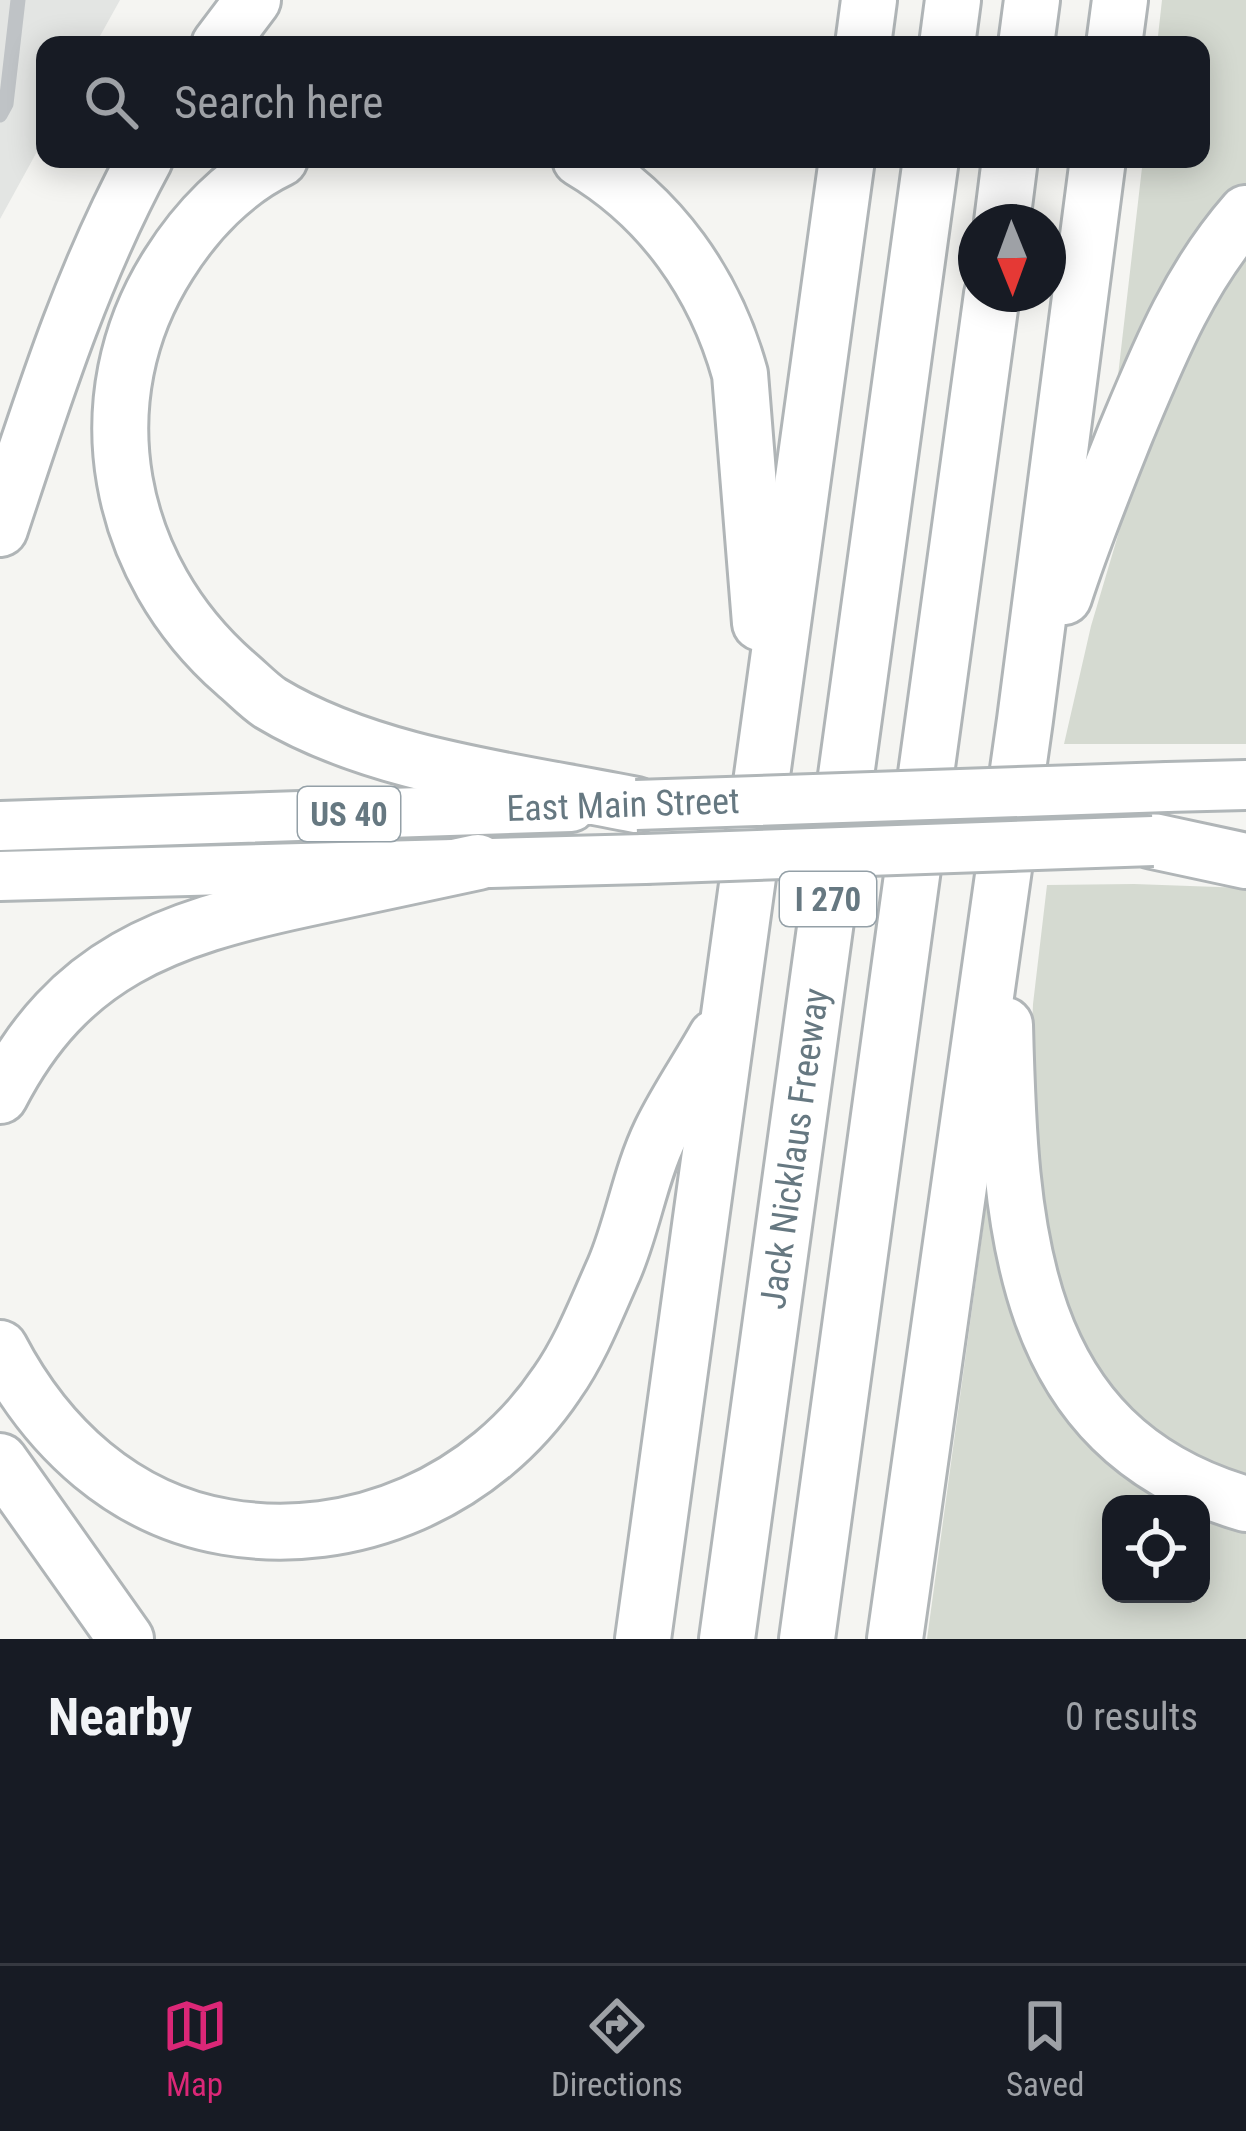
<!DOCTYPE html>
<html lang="en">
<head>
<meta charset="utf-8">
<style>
	:root { --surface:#171b24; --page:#242831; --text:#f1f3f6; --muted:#9ea1a6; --line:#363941; --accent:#db2777 }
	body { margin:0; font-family:"Roboto Condensed",sans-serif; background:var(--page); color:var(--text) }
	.controls { position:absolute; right:36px; bottom:36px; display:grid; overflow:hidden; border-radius:24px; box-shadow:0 6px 30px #0003 }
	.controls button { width:108px; height:108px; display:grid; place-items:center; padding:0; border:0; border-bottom:3px solid var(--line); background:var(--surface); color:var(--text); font:60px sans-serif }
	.compass { position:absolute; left:958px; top:204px; width:108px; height:108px; border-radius:50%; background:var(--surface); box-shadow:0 6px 30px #0003; rotate:179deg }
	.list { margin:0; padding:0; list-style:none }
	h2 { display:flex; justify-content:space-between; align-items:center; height:156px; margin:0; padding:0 48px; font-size:51px }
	h2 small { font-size:39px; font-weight:400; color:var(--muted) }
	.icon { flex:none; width:66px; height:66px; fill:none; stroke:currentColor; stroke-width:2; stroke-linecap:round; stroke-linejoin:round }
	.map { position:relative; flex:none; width:1246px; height:1639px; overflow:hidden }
	.search { position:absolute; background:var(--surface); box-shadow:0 6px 30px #0003; left:36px; right:36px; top:36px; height:132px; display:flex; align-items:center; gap:30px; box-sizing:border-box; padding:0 42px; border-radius:24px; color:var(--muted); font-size:45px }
	.sheet { height:324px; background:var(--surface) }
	nav { display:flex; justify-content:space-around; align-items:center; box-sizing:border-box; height:168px; border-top:3px solid var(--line); background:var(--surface); font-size:33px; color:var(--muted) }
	nav a { display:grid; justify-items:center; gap:6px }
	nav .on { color:var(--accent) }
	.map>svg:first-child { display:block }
</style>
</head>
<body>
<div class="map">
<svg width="1246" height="1639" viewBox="0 0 1246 1639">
	<rect width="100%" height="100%" fill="#f5f5f2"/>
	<path fill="#e3e5e3" d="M 0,0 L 120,0 L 95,45 L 45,45 L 45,137 L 0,219 Z"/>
	<path fill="#d5dad1" d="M 1162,0 L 1246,0 L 1246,193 L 1116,393 L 1143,159 L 1201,159 L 1201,45 L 1157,45 Z
		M 1246,241 L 1246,744 L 1064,744 L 1091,626 L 1154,414 Z
		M 1134,884 L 1246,888 L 1246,1491 L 1139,1433 L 1060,1323 L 1029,1098 L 1033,1004 L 1047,885 Z
		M 990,1177 L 1004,1247 L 1189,1504 L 1111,1504 L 1111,1594 L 1201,1594 L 1201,1511 L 1246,1525 L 1246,1639 L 927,1639 Z"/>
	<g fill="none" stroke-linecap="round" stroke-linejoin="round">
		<g stroke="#b0b6b8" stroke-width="54">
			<path id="primary" d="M 1167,787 L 1246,785
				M 0,826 L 571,807
				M 0,876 L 645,859"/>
		</g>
		<g stroke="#b0b5b7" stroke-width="60">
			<g id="highway">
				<path d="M 219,45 L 253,0"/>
				<path d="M 863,45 L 869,0"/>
				<path d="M 947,45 L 953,0"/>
				<path d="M 1026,45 L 1032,0"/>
				<path d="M 1114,45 L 1120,0"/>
				<path d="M 280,159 C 234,181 196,221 169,264 C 82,400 116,569 235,673 C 247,683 258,695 270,703 C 374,766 518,781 636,805"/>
				<path d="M 580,159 C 661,207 715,284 740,374 L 760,623"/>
				<path d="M 1002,222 L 1010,159"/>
				<path d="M 0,529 C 42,402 81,277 145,159"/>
				<path d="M 1064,597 C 1082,541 1104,487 1126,432 C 1159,353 1189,278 1246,213"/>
				<path d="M 1153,841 L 1246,861"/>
				<path d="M 1005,1025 C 1010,1224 1017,1438 1246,1504"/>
				<path d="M 0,1096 C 69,962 166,929 305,899 C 363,887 420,874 478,862"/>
				<path d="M 0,1348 C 47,1438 124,1510 226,1527 C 354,1549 485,1491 557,1383 C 581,1349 597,1307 614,1269 C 633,1225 640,1175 661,1132 C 677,1099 698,1069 716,1037"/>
				<path d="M 0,1461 L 126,1639"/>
				<path d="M 643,1639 L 847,159"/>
				<path id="s1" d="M 727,1639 L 931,159"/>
				<path d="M 807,1639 L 992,294"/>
				<path d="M 895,1639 L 1025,720 L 1098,159"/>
			</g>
		</g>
		<path stroke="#bfc3c6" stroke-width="15" d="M 0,115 L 6,104 L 18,0"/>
		<use href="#primary" stroke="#fff" stroke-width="48"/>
		<use href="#highway" stroke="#fff" stroke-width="54"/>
		<g stroke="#b0b6b8" stroke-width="54" stroke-linecap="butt">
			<path id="primary-bridge" d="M 636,805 L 1167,787
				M 645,859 L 1153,841"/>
		</g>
		<use href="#primary-bridge" stroke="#fff" stroke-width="48"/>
	</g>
	<g text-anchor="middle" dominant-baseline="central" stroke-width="12" stroke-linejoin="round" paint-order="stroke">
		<g fill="#fff" stroke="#94a0a7" stroke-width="3">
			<rect x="298" y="787" width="102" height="54" rx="9"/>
			<rect x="780" y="872" width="96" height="54" rx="9"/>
		</g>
		<g font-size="33" font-weight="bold" fill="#667881">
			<text x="349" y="814">US 40</text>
			<text x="828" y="899">I 270</text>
		</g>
		<g font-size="36" fill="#667881" stroke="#fff">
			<text transform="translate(623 805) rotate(-2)">East Main Street</text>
			<text stroke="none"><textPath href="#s1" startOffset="495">Jack Nicklaus Freeway</textPath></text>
		</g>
	</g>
</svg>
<div class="controls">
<button><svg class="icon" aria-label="locate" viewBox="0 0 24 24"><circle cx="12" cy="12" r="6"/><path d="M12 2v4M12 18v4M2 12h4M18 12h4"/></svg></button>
</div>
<svg class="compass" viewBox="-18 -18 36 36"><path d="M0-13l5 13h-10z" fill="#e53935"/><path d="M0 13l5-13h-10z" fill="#9ea1a6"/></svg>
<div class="search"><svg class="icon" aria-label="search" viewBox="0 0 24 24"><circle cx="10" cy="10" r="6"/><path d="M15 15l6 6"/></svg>Search here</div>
</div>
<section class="sheet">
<h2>Nearby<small>0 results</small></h2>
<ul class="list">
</ul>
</section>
<nav>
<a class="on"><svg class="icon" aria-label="map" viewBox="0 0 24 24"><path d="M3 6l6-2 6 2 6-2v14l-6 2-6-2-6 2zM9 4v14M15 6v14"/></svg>Map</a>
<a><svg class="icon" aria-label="directions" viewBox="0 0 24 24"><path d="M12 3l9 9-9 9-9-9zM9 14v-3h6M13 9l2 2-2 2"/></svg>Directions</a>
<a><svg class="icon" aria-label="saved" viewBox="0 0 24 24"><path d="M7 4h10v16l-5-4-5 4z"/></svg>Saved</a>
</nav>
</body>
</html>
